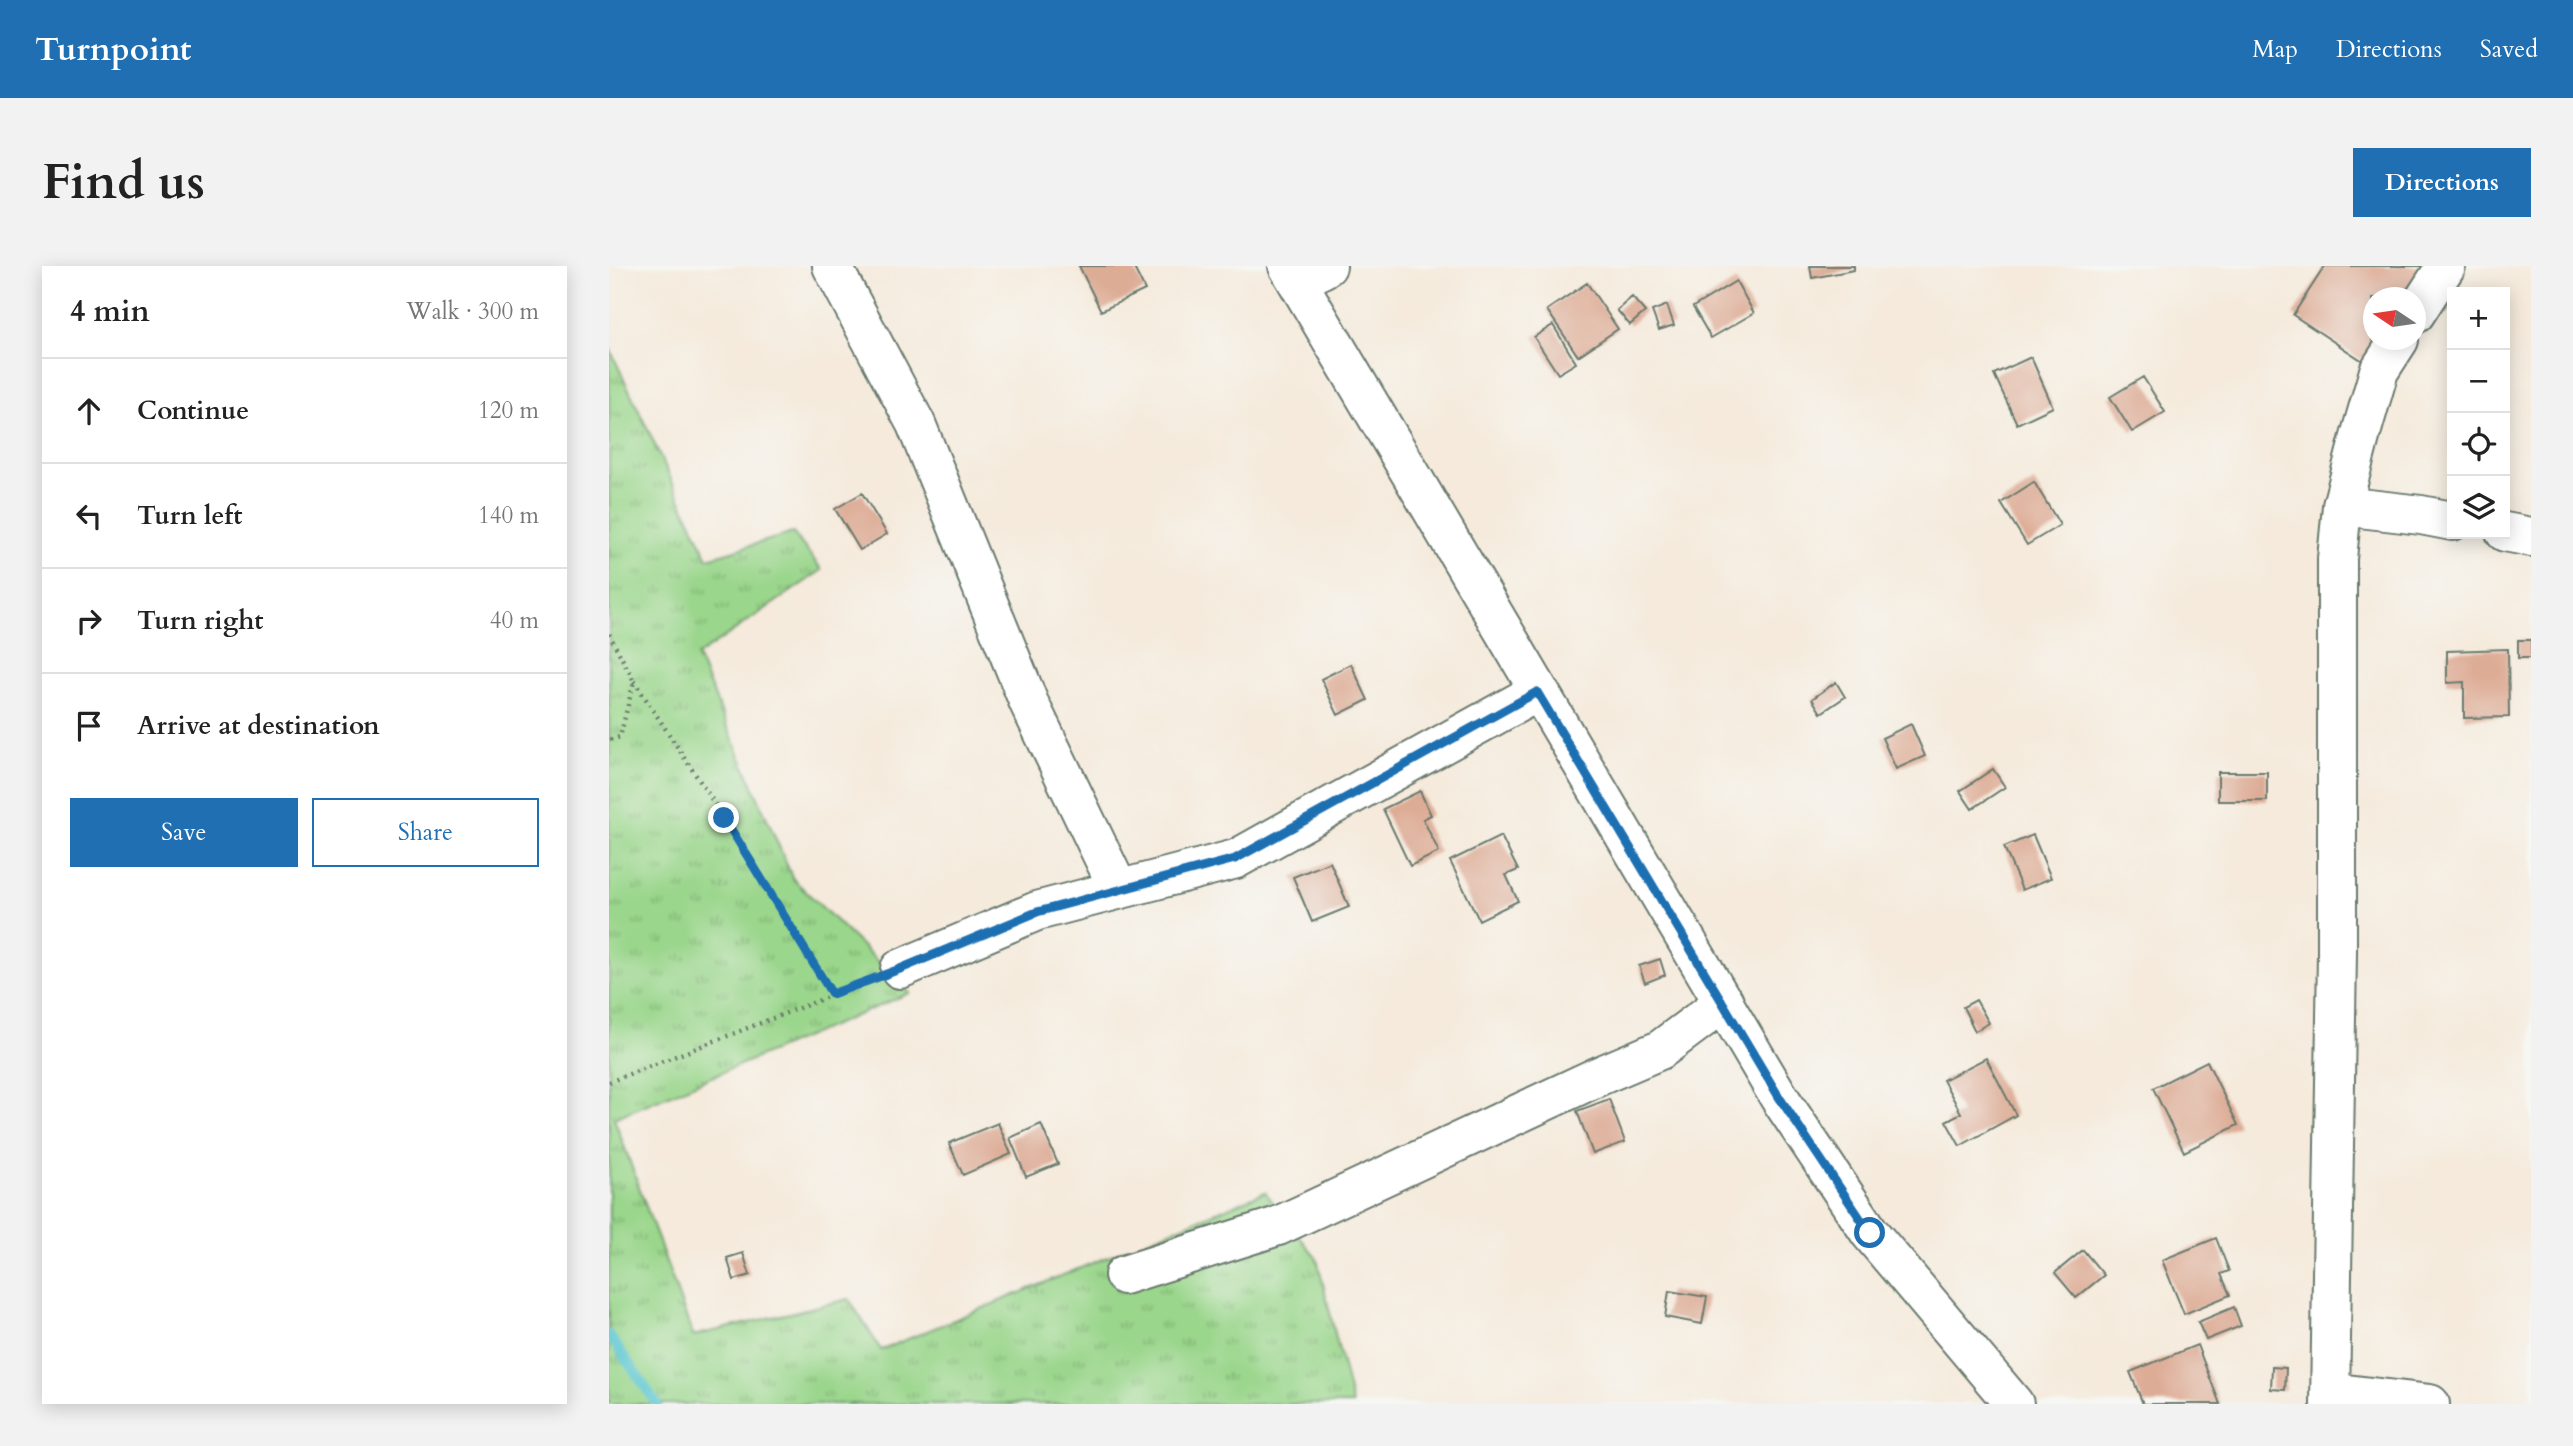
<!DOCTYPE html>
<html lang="en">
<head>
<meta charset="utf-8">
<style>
	:root { --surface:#fff; --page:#f2f2f2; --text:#222; --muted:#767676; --line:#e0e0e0; --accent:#1f6fb2 }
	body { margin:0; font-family:Cardo,serif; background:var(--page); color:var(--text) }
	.controls { position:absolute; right:21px; top:21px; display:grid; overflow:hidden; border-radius:0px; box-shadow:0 4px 18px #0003 }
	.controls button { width:63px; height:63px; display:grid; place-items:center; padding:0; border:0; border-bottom:2px solid var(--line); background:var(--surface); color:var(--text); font:35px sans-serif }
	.compass { position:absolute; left:1754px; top:21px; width:63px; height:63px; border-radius:50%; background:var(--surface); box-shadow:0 4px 18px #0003; rotate:283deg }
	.stop { position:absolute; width:21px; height:21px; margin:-16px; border:5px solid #1f6fb2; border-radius:50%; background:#fff }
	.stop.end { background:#1f6fb2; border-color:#fff; box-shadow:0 2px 7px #0008 }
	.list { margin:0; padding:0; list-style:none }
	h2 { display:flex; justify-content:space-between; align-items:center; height:91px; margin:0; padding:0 28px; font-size:30px }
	h2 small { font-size:23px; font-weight:400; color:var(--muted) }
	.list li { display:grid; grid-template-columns:46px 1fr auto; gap:21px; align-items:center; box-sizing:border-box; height:105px; padding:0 28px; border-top:2px solid var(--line) }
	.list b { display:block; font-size:26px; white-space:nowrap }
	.list em { font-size:23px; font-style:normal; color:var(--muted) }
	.actions { display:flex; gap:14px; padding:21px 28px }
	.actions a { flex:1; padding:16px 0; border:2px solid var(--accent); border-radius:0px; text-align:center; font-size:24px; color:var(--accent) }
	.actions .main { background:var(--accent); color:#fff }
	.icon { flex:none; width:38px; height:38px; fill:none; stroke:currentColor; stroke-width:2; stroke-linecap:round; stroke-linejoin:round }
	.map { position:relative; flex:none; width:1922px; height:1138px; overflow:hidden; border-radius:0px }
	header { display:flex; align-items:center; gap:42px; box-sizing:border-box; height:98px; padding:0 35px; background:var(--accent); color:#fff }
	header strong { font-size:33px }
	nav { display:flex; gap:38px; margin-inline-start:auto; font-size:24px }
	.intro { display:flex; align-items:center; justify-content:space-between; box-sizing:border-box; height:168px; padding:0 42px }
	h1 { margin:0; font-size:49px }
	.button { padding:18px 32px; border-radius:0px; background:var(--accent); color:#fff; font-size:24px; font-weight:700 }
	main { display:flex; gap:42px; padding:0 42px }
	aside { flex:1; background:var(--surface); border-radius:0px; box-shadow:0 4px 18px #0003 }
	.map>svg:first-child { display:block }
</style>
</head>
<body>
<header>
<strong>Turnpoint</strong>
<nav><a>Map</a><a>Directions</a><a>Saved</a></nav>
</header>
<div class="intro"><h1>Find us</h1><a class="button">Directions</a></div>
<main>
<aside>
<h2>4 min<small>Walk · 300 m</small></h2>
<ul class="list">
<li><svg class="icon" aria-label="ahead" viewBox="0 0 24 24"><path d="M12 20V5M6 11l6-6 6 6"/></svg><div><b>Continue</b></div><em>120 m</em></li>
<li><svg class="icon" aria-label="left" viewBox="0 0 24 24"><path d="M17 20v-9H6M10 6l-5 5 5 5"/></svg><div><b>Turn left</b></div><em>140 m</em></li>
<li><svg class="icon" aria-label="right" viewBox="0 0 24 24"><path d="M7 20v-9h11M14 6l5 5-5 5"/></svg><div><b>Turn right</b></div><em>40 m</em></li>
<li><svg class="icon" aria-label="arrive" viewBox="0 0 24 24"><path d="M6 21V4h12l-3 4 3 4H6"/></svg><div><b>Arrive at destination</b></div></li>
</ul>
<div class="actions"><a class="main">Save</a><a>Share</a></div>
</aside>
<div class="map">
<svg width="1922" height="1138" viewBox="0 0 1922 1138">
	<defs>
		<pattern id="grass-tufts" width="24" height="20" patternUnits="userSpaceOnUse" patternTransform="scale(1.75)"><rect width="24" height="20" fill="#9ad68b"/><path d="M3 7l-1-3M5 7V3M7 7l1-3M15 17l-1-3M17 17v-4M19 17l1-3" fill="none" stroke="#7daf72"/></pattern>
	</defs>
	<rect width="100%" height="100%" fill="#f6f6f2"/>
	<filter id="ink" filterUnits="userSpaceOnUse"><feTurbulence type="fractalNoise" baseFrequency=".0143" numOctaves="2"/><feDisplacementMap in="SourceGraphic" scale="14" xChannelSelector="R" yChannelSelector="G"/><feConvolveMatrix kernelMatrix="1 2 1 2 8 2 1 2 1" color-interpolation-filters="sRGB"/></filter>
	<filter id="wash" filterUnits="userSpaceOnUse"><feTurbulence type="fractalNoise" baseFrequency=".00686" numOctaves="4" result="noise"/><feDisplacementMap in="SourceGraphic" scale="28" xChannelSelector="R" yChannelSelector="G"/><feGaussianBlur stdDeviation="1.57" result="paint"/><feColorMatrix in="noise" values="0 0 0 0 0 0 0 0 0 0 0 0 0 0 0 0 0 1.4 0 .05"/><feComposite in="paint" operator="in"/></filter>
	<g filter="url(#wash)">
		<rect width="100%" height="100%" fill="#f5eadb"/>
		<path fill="url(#grass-tufts)" stroke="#5c8a60" stroke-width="2" d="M 0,81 L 99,292 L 184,267 L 213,304 L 88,390 L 184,613 L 301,727 L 5,852 L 84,1070 L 240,1033 L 272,1084 L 656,926 L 708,993 L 743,1138 L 0,1138 Z"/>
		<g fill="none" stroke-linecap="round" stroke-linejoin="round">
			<path stroke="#59c6d0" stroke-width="10" d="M 0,1069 L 48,1138"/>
		</g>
		<g id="blocks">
			<path fill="#ddac95" d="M 470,0 L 524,0 L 536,24 L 492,45 Z
				M 1201,0 L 1245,0 L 1245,4 L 1203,12 Z
				M 1716,0 L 1816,0 L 1796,32 L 1764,32 L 1764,74 L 1768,74 L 1754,95 L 1684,49 Z
				M 1127,15 L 1145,47 L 1102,72 L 1084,41 Z
				M 978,17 L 1009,63 L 969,90 L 938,44 Z
				M 1023,31 L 1036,46 L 1021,59 L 1008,44 Z
				M 1058,39 L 1065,59 L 1050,64 L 1043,45 Z
				M 944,59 L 967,97 L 949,108 L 925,71 Z
				M 1422,91 L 1444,141 L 1408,158 L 1385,108 Z
				M 1534,111 L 1556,146 L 1523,166 L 1501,131 Z
				M 1425,216 L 1451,259 L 1418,279 L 1392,237 Z
				M 253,227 L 278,268 L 251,284 L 226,243 Z
				M 1909,374 L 1922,374 L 1922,392 L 1909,392 Z
				M 1899,383 L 1900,451 L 1855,452 L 1855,416 L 1838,417 L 1838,385 Z
				M 742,398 L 759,434 L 729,449 L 712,413 Z
				M 1227,416 L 1236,431 L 1212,447 L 1203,433 Z
				M 1302,458 L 1316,490 L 1287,503 L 1273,472 Z
				M 1384,503 L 1396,521 L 1363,543 L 1351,525 Z
				M 1609,506 L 1658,506 L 1658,535 L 1609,535 Z
				M 811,525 L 822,549 L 814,553 L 830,586 L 801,600 L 774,543 Z
				M 1424,569 L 1442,612 L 1413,624 L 1395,581 Z
				M 892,570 L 909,604 L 897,609 L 909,635 L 870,654 L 841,595 Z
				M 721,596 L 740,641 L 703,656 L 684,611 Z
				M 1051,693 L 1056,709 L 1036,717 L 1030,700 Z
				M 1367,734 L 1380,757 L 1366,765 L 1354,741 Z
				M 1377,792 L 1407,849 L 1351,880 L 1337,855 L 1352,847 L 1334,814 Z
				M 1598,795 L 1629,859 L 1575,886 L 1544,822 Z
				M 1000,833 L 1016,876 L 984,888 L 968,845 Z
				M 389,857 L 402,888 L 354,909 L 340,877 Z
				M 432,858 L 449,898 L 417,911 L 401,872 Z
				M 1607,972 L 1620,1005 L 1612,1008 L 1621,1029 L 1575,1048 L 1553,994 Z
				M 1474,984 L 1495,1009 L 1467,1032 L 1446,1007 Z
				M 134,987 L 141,1009 L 125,1014 L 118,992 Z
				M 1060,1025 L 1098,1031 L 1093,1058 L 1056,1051 Z
				M 1625,1041 L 1632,1060 L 1597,1074 L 1589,1056 Z
				M 1588,1079 L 1611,1138 L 1534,1138 L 1521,1106 Z
				M 1663,1101 L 1677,1102 L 1676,1124 L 1662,1123 Z"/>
		</g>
	</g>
	<g filter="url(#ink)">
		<use href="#blocks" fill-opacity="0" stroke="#6a7a6e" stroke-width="2"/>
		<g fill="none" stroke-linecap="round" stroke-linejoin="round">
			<g stroke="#6a7a6e" stroke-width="42">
				<path id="minor" d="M 223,0 L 307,158 L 420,437 L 509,622
					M 679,0 L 1170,831 L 1261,967 L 1405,1138
					M 690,16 L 718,0
					M 1806,48 L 1837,0
					M 1733,240 L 1812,249 L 1843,255
					M 1896,266 L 1922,271
					M 291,703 L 428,645 L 627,593 L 928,426
					M 515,1009 L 669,960 L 990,810 L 1051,784 L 1115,736
					M 1721,1126 L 1821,1138
					M 1721,1138 L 1728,687 L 1728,293 L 1733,240 L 1751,171 L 1770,105 L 1790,74"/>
			</g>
			<path stroke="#6a7a6e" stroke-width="4.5" stroke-dasharray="2 5" stroke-linecap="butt" d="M 0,368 L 25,415 L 11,471 L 0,474
				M 25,415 L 115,552 L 223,728
				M 0,816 L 257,716"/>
			<use href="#minor" stroke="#fff" stroke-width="38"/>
		</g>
	</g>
	<g fill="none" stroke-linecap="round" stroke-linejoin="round" filter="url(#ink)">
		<path stroke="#1f6fb2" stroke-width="9" d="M 115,552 L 223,728 L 291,703 L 428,646 L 626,593 L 928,426 L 1170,831 L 1261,967"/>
	</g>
</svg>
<div class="controls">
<button>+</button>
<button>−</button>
<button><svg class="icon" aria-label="locate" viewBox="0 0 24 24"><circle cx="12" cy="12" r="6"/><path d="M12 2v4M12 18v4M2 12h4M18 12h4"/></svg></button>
<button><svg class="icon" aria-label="layers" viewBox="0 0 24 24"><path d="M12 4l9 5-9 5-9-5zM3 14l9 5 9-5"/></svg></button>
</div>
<svg class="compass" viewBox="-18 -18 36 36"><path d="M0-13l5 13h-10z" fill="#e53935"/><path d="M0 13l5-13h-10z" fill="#767676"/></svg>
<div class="stop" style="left:1261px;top:967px"></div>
<div class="stop end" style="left:115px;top:552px"></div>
</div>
</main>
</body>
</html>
